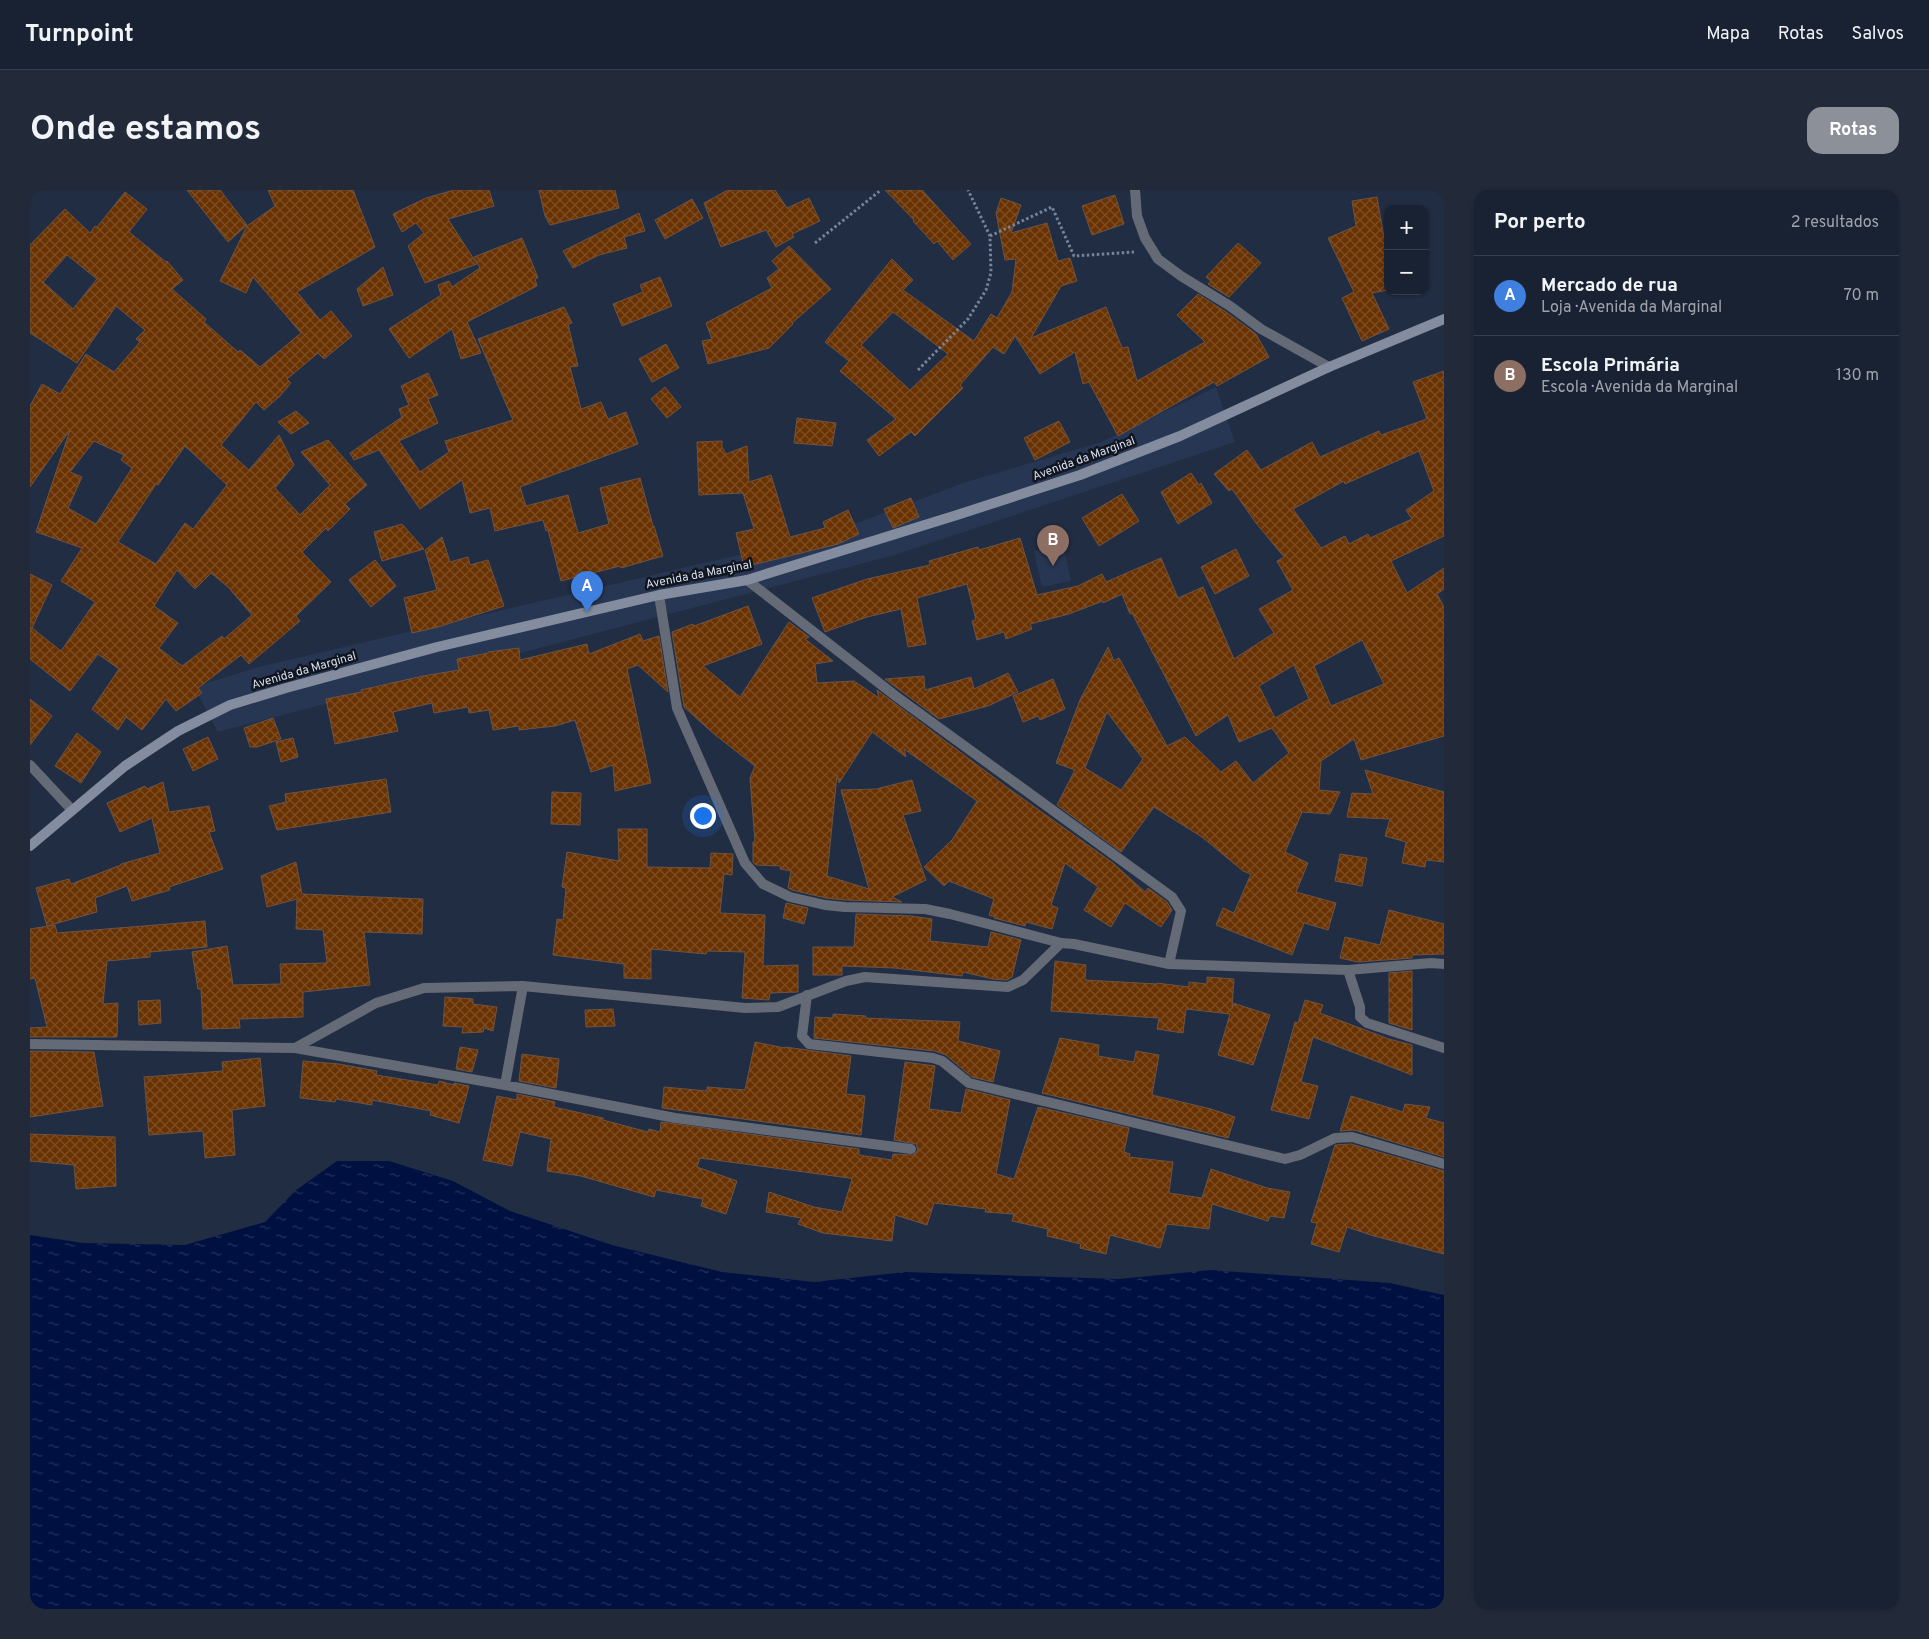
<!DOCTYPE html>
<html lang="pt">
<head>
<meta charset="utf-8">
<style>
	:root { --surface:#192232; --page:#222a3a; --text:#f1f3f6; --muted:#9fa4ac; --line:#373f4d; --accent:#8c9099 }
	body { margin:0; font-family:Overpass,sans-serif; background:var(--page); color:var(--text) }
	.controls { position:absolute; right:15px; top:15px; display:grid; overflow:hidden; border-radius:10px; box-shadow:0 1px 4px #0004 }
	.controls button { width:45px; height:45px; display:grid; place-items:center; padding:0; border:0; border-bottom:1px solid var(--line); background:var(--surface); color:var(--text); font:25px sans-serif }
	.you { position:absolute; left:672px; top:625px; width:18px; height:18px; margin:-12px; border:4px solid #fff; border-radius:50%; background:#1a73e8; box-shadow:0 0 0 8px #1a73e833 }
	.badge { display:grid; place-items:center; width:32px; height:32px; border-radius:50%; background:var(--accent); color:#fff; font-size:16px; font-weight:700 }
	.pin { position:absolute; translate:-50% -41px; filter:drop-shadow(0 1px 2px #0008) }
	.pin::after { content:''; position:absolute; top:26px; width:18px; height:15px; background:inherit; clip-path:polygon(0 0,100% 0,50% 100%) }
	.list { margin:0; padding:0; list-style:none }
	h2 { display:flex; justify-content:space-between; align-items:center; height:65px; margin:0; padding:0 20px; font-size:21px }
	h2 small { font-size:16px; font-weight:400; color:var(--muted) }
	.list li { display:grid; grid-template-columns:32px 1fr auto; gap:15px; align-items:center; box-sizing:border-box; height:80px; padding:0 20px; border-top:1px solid var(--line) }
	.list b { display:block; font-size:19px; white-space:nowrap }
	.list p { margin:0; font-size:16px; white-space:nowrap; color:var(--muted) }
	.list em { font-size:16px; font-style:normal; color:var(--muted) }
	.map { position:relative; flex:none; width:1414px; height:1419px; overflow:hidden; border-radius:15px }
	header { display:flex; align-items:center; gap:30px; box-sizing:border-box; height:70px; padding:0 25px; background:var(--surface); border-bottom:1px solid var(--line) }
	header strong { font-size:24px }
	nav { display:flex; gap:28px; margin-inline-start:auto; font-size:18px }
	.intro { display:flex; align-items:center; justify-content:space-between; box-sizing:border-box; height:120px; padding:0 30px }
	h1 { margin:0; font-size:35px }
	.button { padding:12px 22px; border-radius:15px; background:var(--accent); color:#fff; font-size:18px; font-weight:700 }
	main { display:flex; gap:30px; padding:0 30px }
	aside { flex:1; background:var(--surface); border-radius:15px; box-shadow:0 1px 4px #0004 }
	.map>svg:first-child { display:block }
</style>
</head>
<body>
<header>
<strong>Turnpoint</strong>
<nav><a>Mapa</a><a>Rotas</a><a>Salvos</a></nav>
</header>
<div class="intro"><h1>Onde estamos</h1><a class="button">Rotas</a></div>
<main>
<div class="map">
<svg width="1414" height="1419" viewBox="0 0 1414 1419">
	<defs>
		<pattern id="water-ripples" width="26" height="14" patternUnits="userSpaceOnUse" patternTransform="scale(1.25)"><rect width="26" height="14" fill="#001040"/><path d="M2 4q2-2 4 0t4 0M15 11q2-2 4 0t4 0" fill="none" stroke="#24325c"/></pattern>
		<pattern id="building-cross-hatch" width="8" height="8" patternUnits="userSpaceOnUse" patternTransform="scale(1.25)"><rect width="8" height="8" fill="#693200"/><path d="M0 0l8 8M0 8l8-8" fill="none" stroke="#7e4f26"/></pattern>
	</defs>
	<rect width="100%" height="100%" fill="#212d43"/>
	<path fill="#273652" d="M 1186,197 L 1205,252 L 861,366 L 188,542 L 164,497 L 228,477 L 798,344 L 933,293 L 1071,252 Z
		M 1033,355 L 1041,391 L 1012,397 L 1004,361 Z"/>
	<path fill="url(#water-ripples)" d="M 307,971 L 359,971 L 423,991 L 480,1021 L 582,1055 L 692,1082 L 784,1092 L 875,1082 L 1089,1089 L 1181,1080 L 1360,1093 L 1414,1105 L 1414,1419 L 0,1419 L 0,1045 L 53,1053 L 155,1055 L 235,1032 L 265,1001 Z"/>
	<path fill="url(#building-cross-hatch)" stroke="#6e5342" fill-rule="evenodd" d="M 157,0 L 190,0 L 217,35 L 198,52 Z
		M 238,0 L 323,0 L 345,57 L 267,102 L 290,130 L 301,121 L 322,146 L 294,169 L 288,163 L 257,189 L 261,193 L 250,206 L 234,220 L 226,212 L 191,255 L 219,280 L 249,245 L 264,275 L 245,298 L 270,325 L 300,295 L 271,262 L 298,250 L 337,295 L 315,314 L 320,319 L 298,341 L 296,338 L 272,362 L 301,392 L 266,426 L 270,431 L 219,474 L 211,465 L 168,498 L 172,503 L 146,521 L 136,509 L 112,540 L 96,527 L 88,540 L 62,519 L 89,479 L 68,464 L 40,501 L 0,469 L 0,384 L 22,395 L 2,438 L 31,461 L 65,412 L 31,391 L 52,358 L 6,342 L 40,240 L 0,297 L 0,216 L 12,194 L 30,204 L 56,164 L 84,182 L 110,152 L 106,149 L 115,140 L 86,116 L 47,173 L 0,143 L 0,55 L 35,19 L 60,43 L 65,36 L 67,37 L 95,2 L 117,19 L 99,42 L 136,72 L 137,71 L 153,90 L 142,99 L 176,129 L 174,132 L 208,162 L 210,160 L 230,177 L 271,143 L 223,87 L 216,103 L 190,91 L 217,36 L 245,16 ZM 37,65 L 67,89 L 43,119 L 13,92 ZM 64,251 L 94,265 L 91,270 L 102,278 L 66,334 L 38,318 L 52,287 L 40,282 ZM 155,256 L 197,295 L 163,339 L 155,333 L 126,374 L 88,352 L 126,294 L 128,295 ZM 147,380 L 165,399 L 181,383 L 198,397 L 222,425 L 194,449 L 192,446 L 152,476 L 129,458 L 148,433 L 124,416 Z
		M 424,0 L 459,0 L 464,16 L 418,29 L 447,74 L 395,93 L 378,56 L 394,43 L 386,33 L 372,42 L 363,24 L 396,8 Z
		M 509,0 L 585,0 L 589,18 L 520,35 L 515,26 Z
		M 698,0 L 745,0 L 757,18 L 779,8 L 790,31 L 762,44 L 764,47 L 746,57 L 736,40 L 691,57 L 674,13 Z
		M 855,0 L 892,0 L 941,54 L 923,70 L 907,51 L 904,54 L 883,31 L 884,30 Z
		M 1085,5 L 1094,34 L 1062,45 L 1052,16 Z
		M 1347,7 L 1356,59 L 1358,58 L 1358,100 L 1342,103 L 1359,139 L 1332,151 L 1312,108 L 1324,102 L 1298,48 L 1326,36 L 1322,11 Z
		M 971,8 L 991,15 L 981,43 L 1017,33 L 1028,71 L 1040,68 L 1047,91 L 1031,96 L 1001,148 L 1076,117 L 1092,158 L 1098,157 L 1107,191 L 1175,152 L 1147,125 L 1168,104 L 1196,122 L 1226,144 L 1239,167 L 1187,196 L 1184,192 L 1088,246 L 1059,192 L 1053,194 L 1045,162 L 1010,184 L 985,146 L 974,164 L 963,157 L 930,195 L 933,198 L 885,246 L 881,242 L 849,266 L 837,250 L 866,229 L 810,181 L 819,171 L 795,152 L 862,69 L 883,90 L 873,100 L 944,151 L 961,124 L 967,128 L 982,102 L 986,69 L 975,70 L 966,23 ZM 863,122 L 918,164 L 880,200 L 831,155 Z
		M 662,9 L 673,28 L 635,49 L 625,30 Z
		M 609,23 L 615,41 L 594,47 L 597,58 L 569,65 L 543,78 L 533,61 Z
		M 492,48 L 508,88 L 505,89 L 507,96 L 437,132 L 451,163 L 431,169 L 422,139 L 379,168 L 359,139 L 411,105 L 408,95 L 419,91 L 422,97 L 450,78 L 444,67 Z
		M 1208,53 L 1231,73 L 1199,107 L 1178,94 L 1181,91 L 1176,87 Z
		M 759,56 L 801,99 L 762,133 L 763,134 L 739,158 L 678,174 L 672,151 L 682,149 L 676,133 L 742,98 L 737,88 L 749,79 L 742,71 Z
		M 353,77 L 363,105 L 333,116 L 327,99 Z
		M 630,87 L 642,116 L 592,136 L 583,114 L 613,102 L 610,95 Z
		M 534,117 L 542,133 L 538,134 L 548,176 L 540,177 L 551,219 L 571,212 L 578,229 L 596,222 L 608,254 L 490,297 L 496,316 L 538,305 L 548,343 L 579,334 L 570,298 L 610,288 L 623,336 L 624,336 L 633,366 L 591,378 L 590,376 L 531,391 L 518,340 L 516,341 L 513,330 L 465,341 L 460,318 L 440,323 L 432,290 L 390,319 L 349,260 L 324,270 L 320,263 L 372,227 L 369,219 L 379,215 L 371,196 L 398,183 L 408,205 L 398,209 L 408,233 L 369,251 L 390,282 L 419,262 L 415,251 L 483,230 L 448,149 Z
		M 636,154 L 649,178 L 622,192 L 609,169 Z
		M 1414,181 L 1414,346 L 1361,371 L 1377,403 L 1414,378 L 1414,399 L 1407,404 L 1414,417 L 1414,546 L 1331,570 L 1324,549 L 1291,571 L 1289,600 L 1310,602 L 1300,624 L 1272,622 L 1255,662 L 1278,673 L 1266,702 L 1306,713 L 1298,740 L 1274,733 L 1262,765 L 1186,735 L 1193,718 L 1204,723 L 1221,684 L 1213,681 L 1172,647 L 1124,617 L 1091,662 L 1027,615 L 1045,580 L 1026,573 L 1050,510 L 1078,457 L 1084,471 L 1089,468 L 1137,556 L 1155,547 L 1191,582 L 1206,571 L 1223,593 L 1259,563 L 1242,538 L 1209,552 L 1198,525 L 1166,546 L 1102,423 L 1100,424 L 1092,404 L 1073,413 L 1073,411 L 1039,424 L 1000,434 L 1002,439 L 976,449 L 974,442 L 947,450 L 942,431 L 946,430 L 937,394 L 887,408 L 896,454 L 878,457 L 871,419 L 837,427 L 795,442 L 782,408 L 837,389 L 900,375 L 899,371 L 948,357 L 949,360 L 990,348 L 1007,405 L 1048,396 L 1072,384 L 1076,392 L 1131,368 L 1148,408 L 1173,397 L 1204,469 L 1244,443 L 1229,419 L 1263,400 L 1247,371 L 1254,367 L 1226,333 L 1202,299 L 1199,301 L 1184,284 L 1217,260 L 1231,280 L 1282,252 L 1290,267 L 1349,241 L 1351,245 L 1397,229 L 1383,192 ZM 1389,261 L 1404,301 L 1376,320 L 1382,329 L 1340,348 L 1338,344 L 1319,354 L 1315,346 L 1291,358 L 1263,319 L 1314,291 L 1315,294 ZM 1332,450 L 1354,494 L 1301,516 L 1284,476 ZM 1264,475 L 1279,509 L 1245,528 L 1229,496 ZM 1077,522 L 1113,569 L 1091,600 L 1055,578 Z
		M 635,197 L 651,217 L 637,228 L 621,209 Z
		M 266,221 L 279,233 L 261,244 L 248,232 Z
		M 767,228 L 806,233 L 802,256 L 764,253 Z
		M 1029,231 L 1040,252 L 1005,270 L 994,248 Z
		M 692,251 L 692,257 L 696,264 L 717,256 L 719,292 L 741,285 L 760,347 L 795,338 L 793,332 L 818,320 L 829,344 L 808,354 L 714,377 L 706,343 L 724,339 L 713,303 L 669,305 L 667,252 Z
		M 1161,283 L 1169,295 L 1171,293 L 1182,313 L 1148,334 L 1131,302 Z
		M 1092,304 L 1109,331 L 1069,356 L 1052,328 Z
		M 881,308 L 889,327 L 863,338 L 854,319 Z
		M 372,334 L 394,359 L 352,371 L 344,342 Z
		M 412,347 L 420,372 L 438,367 L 440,375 L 458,370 L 474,416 L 408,437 L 382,443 L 374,408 L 407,400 L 395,360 Z
		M 1206,359 L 1219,386 L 1185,404 L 1171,377 Z
		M 345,370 L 366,396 L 341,417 L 319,390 Z
		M 718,416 L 732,454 L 673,476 L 710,507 L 759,432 L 779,447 L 775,449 L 803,471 L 785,474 L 787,493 L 824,491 L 849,508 L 847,500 L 978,598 L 1083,673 L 1115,702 L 1118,698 L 1137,712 L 1142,720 L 1131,737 L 1095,713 L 1081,737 L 1054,720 L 1068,697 L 1035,673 L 1021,715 L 1028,718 L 1022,739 L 996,732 L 995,736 L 964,728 L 965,727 L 959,725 L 964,709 L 919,691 L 914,696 L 894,677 L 922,650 L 947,611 L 874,559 L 876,567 L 842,542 L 809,593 L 807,585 L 797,686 L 839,699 L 811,600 L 846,599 L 882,590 L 891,621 L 873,625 L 896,690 L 862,707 L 872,712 L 815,710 L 796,708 L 762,700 L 758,698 L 761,681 L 750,679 L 751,676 L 726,675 L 723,672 L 723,652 L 725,652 L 720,588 L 725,576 L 684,544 L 654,517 L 642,442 L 663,434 L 664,436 Z
		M 610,444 L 613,451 L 629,446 L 638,502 L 608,475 L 597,479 L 621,593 L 585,601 L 583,575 L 561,582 L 545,530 L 525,536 L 489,540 L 489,536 L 463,540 L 459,520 L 439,523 L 438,517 L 404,523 L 402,513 L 363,522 L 368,541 L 305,554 L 296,509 L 332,502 L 331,500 L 393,486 L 429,480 L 427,469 L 458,463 L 458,462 L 489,458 L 490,470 L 557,454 L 559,464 Z
		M 978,483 L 988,502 L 958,516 L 909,529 L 855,489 L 894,486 L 895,500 L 941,487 L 944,499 Z
		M 1023,489 L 1035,519 L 1010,530 L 1008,526 L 993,532 L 983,506 Z
		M 0,509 L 22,526 L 0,555 Z
		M 243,528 L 251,549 L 227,557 L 220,557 L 214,538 Z
		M 47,543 L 71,562 L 51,593 L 25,576 Z
		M 178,547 L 188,569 L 163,581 L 153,559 Z
		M 263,548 L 268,567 L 251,572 L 246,552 Z
		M 1335,580 L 1414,602 L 1414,672 L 1396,670 L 1395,677 L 1372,673 L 1376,652 L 1355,646 L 1360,629 L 1317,627 L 1322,603 L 1343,604 Z
		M 356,589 L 361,622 L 247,640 L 239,616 L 256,612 L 255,604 Z
		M 133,592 L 139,622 L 179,616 L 185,641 L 179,642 L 193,679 L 139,697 L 140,700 L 102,711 L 97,696 L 65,708 L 67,722 L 17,736 L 6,698 L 39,689 L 41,694 L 91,675 L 91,674 L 130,663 L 122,628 L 90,642 L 77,613 L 115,596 L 117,599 Z
		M 522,602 L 551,603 L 550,635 L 521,634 Z
		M 588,639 L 617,639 L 617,677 L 680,678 L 681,663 L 703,664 L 702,685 L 694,684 L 690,723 L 735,725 L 733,776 L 768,775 L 768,802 L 740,803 L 739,810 L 712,808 L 715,762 L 677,761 L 676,764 L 621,759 L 621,789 L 594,788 L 594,774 L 523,765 L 527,729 L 533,730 L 536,698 L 532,697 L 537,662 L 589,671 Z
		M 1310,664 L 1337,668 L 1332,696 L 1305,691 Z
		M 266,672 L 272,704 L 393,709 L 392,744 L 334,742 L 340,795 L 273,802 L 273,827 L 209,829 L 210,838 L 173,839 L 171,799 L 168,799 L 162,762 L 197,756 L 203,795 L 251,794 L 250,774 L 297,773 L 293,740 L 266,739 L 267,709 L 237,717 L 231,686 Z
		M 756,713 L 778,718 L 774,734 L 753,728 Z
		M 1359,720 L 1414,734 L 1414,764 L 1382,765 L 1382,768 L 1328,772 L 1310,768 L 1315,747 L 1350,755 Z
		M 826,724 L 881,726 L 902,729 L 900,751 L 958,757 L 961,742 L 991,750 L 982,787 L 977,790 L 963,789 L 933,782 L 932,786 L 865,778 L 812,776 L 812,785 L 783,785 L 783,757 L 824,757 Z
		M 175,731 L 177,757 L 120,762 L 120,767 L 77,771 L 73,814 L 88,813 L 87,847 L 0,847 L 0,838 L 17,837 L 5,788 L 0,789 L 0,739 L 25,735 L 27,743 Z
		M 1025,771 L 1056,775 L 1055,790 L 1127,794 L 1127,793 L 1159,797 L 1159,792 L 1177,794 L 1177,787 L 1204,789 L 1202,817 L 1203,813 L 1240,825 L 1223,875 L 1188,865 L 1200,824 L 1156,819 L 1153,843 L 1127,839 L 1129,828 L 1021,821 Z
		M 1382,781 L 1382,840 L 1359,833 L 1359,783 Z
		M 415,807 L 443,809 L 443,814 L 467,817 L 463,841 L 454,838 L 453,842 L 432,843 L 433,837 L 413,836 Z
		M 130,810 L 131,833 L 109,835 L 108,811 Z
		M 1275,810 L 1293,815 L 1290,823 L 1359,849 L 1382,855 L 1382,885 L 1283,847 L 1271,892 L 1288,896 L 1279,929 L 1241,920 L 1265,832 L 1268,833 Z
		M 583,819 L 585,836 L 556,837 L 555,820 Z
		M 803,824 L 836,826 L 835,828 L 930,832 L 928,851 L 970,861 L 963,892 L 942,887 L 916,865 L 905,861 L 784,848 L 785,827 L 803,828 Z
		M 1030,848 L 1069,855 L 1068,866 L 1104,872 L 1106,861 L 1129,865 L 1122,905 L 1181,919 L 1205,927 L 1198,948 L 1012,903 Z
		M 725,852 L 755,858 L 755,857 L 821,866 L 816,904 L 835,906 L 831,945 L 632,918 L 634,897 L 677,901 L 677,897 L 715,900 Z
		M 430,857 L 448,860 L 442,882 L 426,879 Z
		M 0,861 L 64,862 L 73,916 L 0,927 Z
		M 492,864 L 529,869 L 526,898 L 489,891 Z
		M 230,868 L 235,916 L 202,920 L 205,965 L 175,968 L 173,941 L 119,945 L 114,887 L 193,881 L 192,872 Z
		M 273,871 L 309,874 L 347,881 L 346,885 L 408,895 L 409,891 L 424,895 L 424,893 L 439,896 L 429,933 L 400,925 L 401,921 L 342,910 L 342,915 L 306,909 L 305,912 L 270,908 Z
		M 875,872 L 905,876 L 899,919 L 931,923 L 936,899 L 980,910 L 966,984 L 984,989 L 1008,917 L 1099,938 L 1094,962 L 1100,964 L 1099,967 L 1143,972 L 1139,1003 L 1172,1008 L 1181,979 L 1237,998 L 1260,1002 L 1254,1028 L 1240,1026 L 1238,1031 L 1182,1014 L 1179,1039 L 1137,1034 L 1130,1058 L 1080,1045 L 1076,1064 L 1050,1058 L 1051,1054 L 1017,1046 L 1018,1039 L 982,1031 L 984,1024 L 955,1022 L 956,1019 L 904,1013 L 897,1035 L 865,1025 L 862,1051 L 793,1043 L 768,1034 L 771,1028 L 736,1022 L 739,1002 L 784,1017 L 812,1022 L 822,989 L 819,988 L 670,968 L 667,977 L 707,991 L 696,1024 L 671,1016 L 673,1009 L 626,1000 L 624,1007 L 551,986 L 517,981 L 521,949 L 490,942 L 482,976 L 453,970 L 467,906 L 487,910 L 487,904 L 525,912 L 524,917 L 573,928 L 573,930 L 618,942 L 619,939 L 630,942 L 631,932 L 829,959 L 829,965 L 862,970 L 863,964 L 883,965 L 888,960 L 886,954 L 864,950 Z
		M 1321,906 L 1373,922 L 1375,914 L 1400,917 L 1396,928 L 1414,933 L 1414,967 L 1324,940 L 1310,941 Z
		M 0,944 L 85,947 L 86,996 L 46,999 L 44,975 L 0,971 Z
		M 1321,954 L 1414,981 L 1414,1064 L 1344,1046 L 1317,1037 L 1309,1062 L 1281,1054 L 1287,1033 L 1281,1032 L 1305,955 Z"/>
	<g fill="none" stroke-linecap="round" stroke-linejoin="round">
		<path stroke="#798396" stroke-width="3" stroke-dasharray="2.5 2.5" stroke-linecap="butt" d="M 960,46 L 1022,17 L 1044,66 L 1104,62
			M 785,53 L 851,0
			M 888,180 L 938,129 L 956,100 L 961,83 L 960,46 L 938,0"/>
		<path stroke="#646b76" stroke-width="10" d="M 1105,0 L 1107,26 L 1115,48 L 1128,69 L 1151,86 L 1200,116 L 1231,139 L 1299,177
			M 717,390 L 867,507 L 1142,707 L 1151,721 L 1139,774 L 1318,780 L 1401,773 L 1414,774
			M 629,405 L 647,518 L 715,673 L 733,694 L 760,707 L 795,715 L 815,717 L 895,719 L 920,724 L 1031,753
			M 0,575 L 42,620
			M 1318,780 L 1330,817 L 1330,827 L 1337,833 L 1414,858
			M 777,805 L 772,846 L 779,854 L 903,868 L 912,871 L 939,893 L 1255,969 L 1270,965 L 1305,948 L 1322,947 L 1414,974
			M 0,854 L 265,858 L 475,895 L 645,928 L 881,959
			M 265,858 L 346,813 L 394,798 L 493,796 L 715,818 L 748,817 L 816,791 L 835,787 L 978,797 L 993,790 L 1031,753 L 1044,754 L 1139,774
			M 475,895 L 493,796"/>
		<path stroke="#838d9f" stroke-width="10" d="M 0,656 L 95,576 L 148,541 L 200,515 L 256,498 L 407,457 L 629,405 L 717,390 L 927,325 L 1050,285 L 1150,246 L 1299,177 L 1414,129"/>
	</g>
	<g text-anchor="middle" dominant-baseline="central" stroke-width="5" stroke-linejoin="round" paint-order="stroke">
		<g font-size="12" fill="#d7dfee" stroke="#10151f">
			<text transform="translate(1054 269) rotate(-20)">Avenida da Marginal</text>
			<text transform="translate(669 385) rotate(-11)">Avenida da Marginal</text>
			<text transform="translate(274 481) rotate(-16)">Avenida da Marginal</text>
		</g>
	</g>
</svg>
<div class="controls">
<button>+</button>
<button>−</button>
</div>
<div class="you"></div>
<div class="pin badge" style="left:557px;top:422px;background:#3f7fe0">A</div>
<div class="pin badge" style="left:1023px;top:376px;background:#8d6e63">B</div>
</div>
<aside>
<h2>Por perto<small>2 resultados</small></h2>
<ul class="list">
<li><span class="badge" style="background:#3f7fe0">A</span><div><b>Mercado de rua</b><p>Loja · Avenida da Marginal</p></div><em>70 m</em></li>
<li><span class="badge" style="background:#8d6e63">B</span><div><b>Escola Primária</b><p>Escola · Avenida da Marginal</p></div><em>130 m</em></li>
</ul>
</aside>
</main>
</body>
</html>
